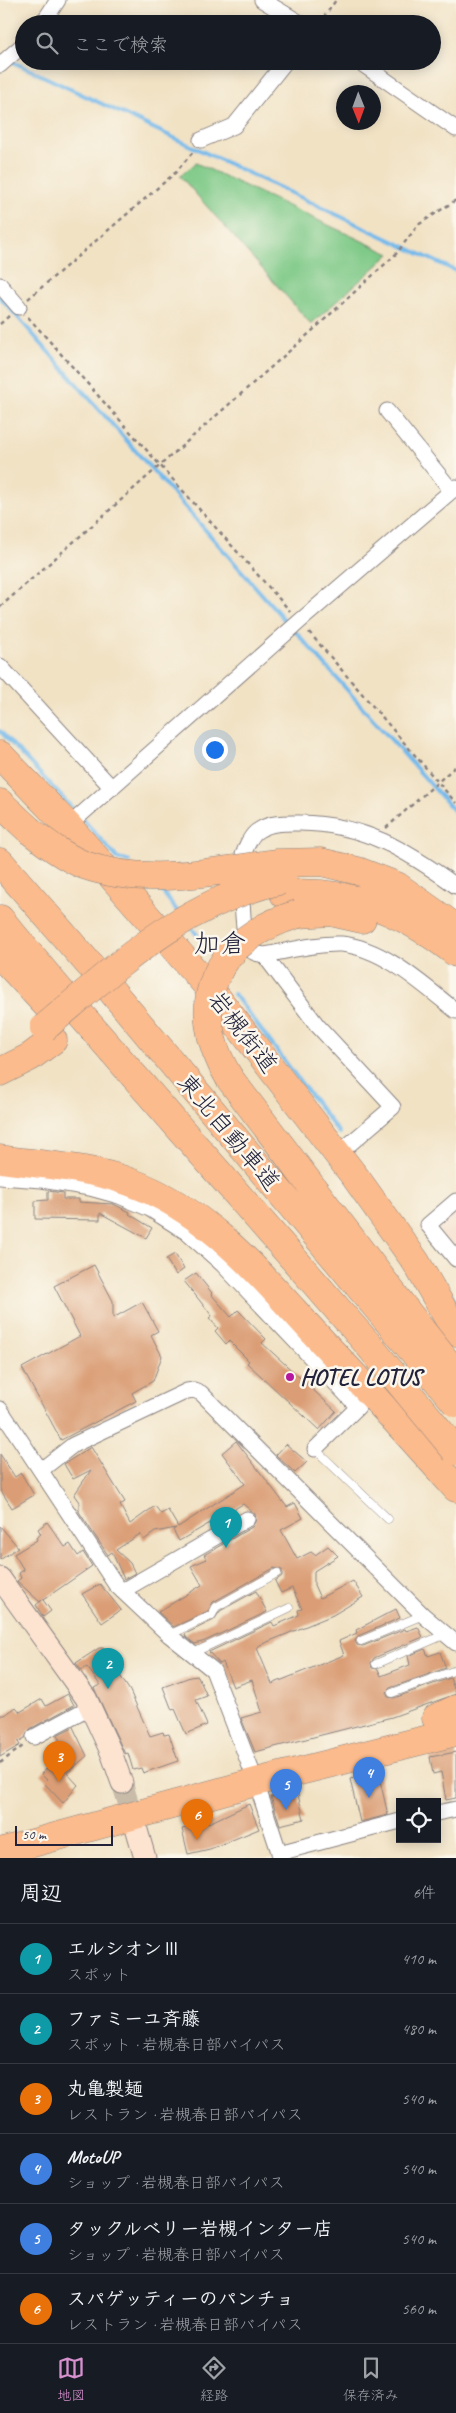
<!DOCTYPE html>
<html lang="ja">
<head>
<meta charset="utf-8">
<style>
	:root { --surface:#171b24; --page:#20242c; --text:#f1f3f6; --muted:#9ea1a6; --line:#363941; --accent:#d690ce }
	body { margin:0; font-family:Caveat,"Klee One",sans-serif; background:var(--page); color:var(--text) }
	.controls { position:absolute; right:15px; bottom:15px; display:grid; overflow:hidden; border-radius:0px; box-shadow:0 2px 12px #0003 }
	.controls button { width:45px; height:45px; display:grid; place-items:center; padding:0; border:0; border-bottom:1px solid var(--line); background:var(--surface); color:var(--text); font:25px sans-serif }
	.compass { position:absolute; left:336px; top:85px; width:45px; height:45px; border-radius:50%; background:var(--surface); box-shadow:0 2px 12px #0003; rotate:179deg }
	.scale { position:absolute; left:15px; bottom:12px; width:98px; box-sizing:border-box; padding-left:5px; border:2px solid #22223b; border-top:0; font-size:14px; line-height:18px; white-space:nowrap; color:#22223b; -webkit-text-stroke:4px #fbf7ec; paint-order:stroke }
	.you { position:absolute; left:214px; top:749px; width:18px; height:18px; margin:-12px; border:4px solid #fff; border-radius:50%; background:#1a73e8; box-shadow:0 0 0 8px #1a73e833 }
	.badge { display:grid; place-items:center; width:32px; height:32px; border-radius:50%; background:var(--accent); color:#fff; font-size:16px; font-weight:700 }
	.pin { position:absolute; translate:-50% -41px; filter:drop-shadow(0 1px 2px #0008) }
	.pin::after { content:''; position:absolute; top:26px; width:18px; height:15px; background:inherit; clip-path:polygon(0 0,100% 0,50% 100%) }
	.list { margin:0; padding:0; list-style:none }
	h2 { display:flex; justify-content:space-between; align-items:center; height:65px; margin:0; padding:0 20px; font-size:21px }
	h2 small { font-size:16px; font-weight:400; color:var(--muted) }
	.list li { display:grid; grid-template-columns:32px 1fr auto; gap:15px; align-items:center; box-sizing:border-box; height:70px; padding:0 20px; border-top:1px solid var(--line) }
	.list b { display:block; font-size:19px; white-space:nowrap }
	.list p { margin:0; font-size:16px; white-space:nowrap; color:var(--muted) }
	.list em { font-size:16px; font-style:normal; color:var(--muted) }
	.icon { flex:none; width:28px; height:28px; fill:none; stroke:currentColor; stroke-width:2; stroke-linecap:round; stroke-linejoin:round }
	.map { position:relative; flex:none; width:456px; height:1858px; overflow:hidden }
	.search { position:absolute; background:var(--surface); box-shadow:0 2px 12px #0003; left:15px; right:15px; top:15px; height:55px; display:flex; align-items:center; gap:12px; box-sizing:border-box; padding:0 18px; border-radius:28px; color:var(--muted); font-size:19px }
	.sheet { height:485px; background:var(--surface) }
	nav { display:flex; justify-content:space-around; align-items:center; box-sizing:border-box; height:70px; border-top:1px solid var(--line); background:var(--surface); font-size:14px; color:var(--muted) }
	nav a { display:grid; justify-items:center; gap:2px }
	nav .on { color:var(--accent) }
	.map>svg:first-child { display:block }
</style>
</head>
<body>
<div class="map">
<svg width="456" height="1858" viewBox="0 0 456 1858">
	<rect width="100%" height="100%" fill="#fbf7ec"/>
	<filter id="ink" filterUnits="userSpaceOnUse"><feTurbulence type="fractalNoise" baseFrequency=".02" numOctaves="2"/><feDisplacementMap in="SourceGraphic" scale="10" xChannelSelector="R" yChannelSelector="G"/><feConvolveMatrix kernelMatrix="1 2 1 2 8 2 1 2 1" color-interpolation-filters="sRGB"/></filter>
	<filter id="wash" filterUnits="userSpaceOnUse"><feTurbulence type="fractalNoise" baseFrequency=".0096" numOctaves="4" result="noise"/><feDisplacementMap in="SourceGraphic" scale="20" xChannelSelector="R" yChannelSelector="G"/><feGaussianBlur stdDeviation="1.12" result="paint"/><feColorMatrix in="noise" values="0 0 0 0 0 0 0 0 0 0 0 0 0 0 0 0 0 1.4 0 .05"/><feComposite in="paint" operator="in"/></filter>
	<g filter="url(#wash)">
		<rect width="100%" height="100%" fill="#f1e2c4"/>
		<path fill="#f3d4bf" d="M 456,1208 L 456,1251 L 440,1232 L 439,1223 Z"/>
		<path fill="#7ec987" stroke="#507661" d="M 196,163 L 390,254 L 311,324 L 180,176 Z"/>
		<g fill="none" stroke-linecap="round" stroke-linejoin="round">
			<path stroke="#75baeb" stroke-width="4" d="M 11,61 L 456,271
				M 0,297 L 290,626
				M 295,631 L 456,813
				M 0,731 L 77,813
				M 82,818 L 118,859 L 129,861
				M 158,886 L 178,912
				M 191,927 L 216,959
				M 234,994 L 339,1133
				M 442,1280 L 456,1301"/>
		</g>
		<g id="blocks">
			<path fill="#da9d75" d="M 48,1191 L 63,1193 L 63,1199 L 79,1199 L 79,1202 L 113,1204 L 130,1212 L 129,1214 L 152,1228 L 146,1238 L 100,1213 L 100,1220 L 35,1219 L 35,1201 L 48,1200 Z
				M 175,1254 L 184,1269 L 176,1275 L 166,1259 Z
				M 94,1265 L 113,1301 L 113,1318 L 142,1302 L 158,1331 L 151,1335 L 162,1356 L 153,1381 L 132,1393 L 136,1401 L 61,1440 L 22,1368 L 80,1336 L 54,1286 Z
				M 196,1273 L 212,1293 L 211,1294 L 231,1317 L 238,1310 L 266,1339 L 262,1343 L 336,1411 L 319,1430 L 247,1363 L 249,1361 L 229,1341 L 226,1344 L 215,1331 L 218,1328 L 209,1318 L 212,1316 L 184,1281 Z
				M 236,1441 L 287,1507 L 295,1503 L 303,1518 L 281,1530 L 297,1559 L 311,1552 L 315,1555 L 328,1546 L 338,1556 L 314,1571 L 314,1585 L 320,1598 L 353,1581 L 363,1597 L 333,1615 L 260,1645 L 257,1648 L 272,1684 L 344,1655 L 339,1641 L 357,1633 L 356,1630 L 396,1609 L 400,1618 L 358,1636 L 355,1641 L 357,1645 L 363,1646 L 405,1629 L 406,1631 L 418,1627 L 423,1637 L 374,1658 L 371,1663 L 372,1668 L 378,1669 L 381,1676 L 410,1665 L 408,1656 L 425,1649 L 428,1656 L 440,1652 L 446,1668 L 390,1688 L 386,1692 L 388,1697 L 394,1698 L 450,1678 L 456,1694 L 392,1717 L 255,1752 L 241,1718 L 262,1712 L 252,1680 L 233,1687 L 223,1662 L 220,1664 L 209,1652 L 272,1622 L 274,1626 L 299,1615 L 298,1610 L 302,1609 L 292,1588 L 281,1593 L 275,1581 L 282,1576 L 282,1570 L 274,1568 L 213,1602 L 208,1611 L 174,1627 L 158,1612 L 202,1585 L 191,1566 L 207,1559 L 204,1555 L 252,1527 L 256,1520 L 255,1514 L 243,1504 L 179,1541 L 173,1530 L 176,1528 L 155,1532 L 144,1540 L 140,1534 L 116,1550 L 130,1563 L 135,1573 L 124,1579 L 112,1552 L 108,1555 L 79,1512 L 79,1502 L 74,1495 L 91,1470 L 73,1479 L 64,1464 L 91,1447 L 125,1502 L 120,1505 L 130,1524 L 155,1506 L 161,1514 L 168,1510 L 178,1527 L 245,1484 L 222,1453 Z
				M 286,1444 L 307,1462 L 295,1473 L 276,1455 Z
				M 0,1454 L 15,1477 L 21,1473 L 34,1495 L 12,1508 L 0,1489 Z
				M 47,1522 L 65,1547 L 70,1544 L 78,1556 L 83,1552 L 92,1566 L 43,1600 L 51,1611 L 43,1617 L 36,1605 L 42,1600 L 40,1602 L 17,1581 L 21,1578 L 19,1573 L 24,1570 L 14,1554 L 37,1540 L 36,1538 L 41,1534 L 38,1529 Z
				M 0,1526 L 18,1547 L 0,1560 Z
				M 100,1584 L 121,1610 L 102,1623 L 82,1594 Z
				M 256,1591 L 267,1612 L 205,1641 L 195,1644 L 186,1637 L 185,1634 L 214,1620 L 220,1611 Z
				M 99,1648 L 103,1648 L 108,1656 L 105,1658 L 115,1677 L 119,1674 L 130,1691 L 150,1736 L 163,1732 L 164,1735 L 169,1734 L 178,1761 L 143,1773 L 141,1768 L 133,1770 L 128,1753 L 125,1754 L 94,1688 L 100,1685 L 87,1667 L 81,1670 L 76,1663 Z
				M 198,1676 L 207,1696 L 196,1700 L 207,1725 L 186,1734 L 175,1709 L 172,1710 L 163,1687 L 190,1677 Z
				M 68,1694 L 74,1705 L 30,1729 L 25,1738 L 18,1742 L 20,1745 L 0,1757 L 0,1715 L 5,1715 L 16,1707 L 20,1712 L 42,1699 L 46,1706 Z
				M 73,1727 L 87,1756 L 67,1773 L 78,1785 L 63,1803 L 45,1784 L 48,1781 L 41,1774 L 65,1751 L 57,1735 Z
				M 456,1752 L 456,1798 L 446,1800 L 441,1772 L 433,1774 L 430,1757 Z
				M 378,1772 L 388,1815 L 360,1822 L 350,1779 Z
				M 297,1791 L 304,1819 L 280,1825 L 271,1797 Z
				M 249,1804 L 259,1829 L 210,1849 L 188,1854 L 182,1829 L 211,1822 Z"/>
		</g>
	</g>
	<g filter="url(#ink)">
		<use href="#blocks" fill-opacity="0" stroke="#8a8280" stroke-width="1"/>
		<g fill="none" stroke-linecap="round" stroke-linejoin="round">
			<path stroke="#c8bca9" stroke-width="21" stroke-dasharray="21 11" stroke-linecap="butt" d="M 122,1783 L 136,1827"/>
			<g stroke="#8a8280" stroke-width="9">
				<path id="lane" d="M 315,1449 L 388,1519
					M 169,1635 L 212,1615 L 216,1607 L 277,1573
					M 361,1641 L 423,1615
					M 193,1653 L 289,1608
					M 376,1664 L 446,1634
					M 392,1693 L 456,1670"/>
			</g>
			<g stroke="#8a8280" stroke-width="17">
				<path id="street" d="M 262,0 L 302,24
					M 42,24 L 58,0
					M 358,61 L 456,129
					M 0,65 L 24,44
					M 201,140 L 234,126 L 286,61
					M 0,285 L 19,307
					M 387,411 L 452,491
					M 0,666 L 112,788
					M 68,826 L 300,621 L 456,487
					M 456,886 C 406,850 364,824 300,823 C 287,823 271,822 259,830 C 251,834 246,847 243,855 C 240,870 242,933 248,946 C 251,953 258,954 264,955 C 288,951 316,943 341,944 C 384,948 423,985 456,1011
					M 264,955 L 317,1025 L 393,1107 L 338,1154
					M 0,1177 L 42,1180 L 90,1188 L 119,1196 L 150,1209 L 186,1232 L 223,1265 L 358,1407 L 315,1449
					M 456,1201 L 428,1225 L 456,1259
					M 0,1409 L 116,1585 L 169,1635 L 213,1670 L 256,1782 L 281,1858
					M 41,1470 L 73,1445 L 187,1391 L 194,1390 L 201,1393 L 423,1615 L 456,1643
					M 122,1591 L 247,1519
					M 34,1737 L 90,1707
					M 437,1813 L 456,1809
					M 279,1853 L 400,1821"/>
			</g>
			<g stroke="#8a8280" stroke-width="23">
				<path id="secondary" d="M 0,1578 L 86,1698 L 111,1752 L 122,1783
					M 136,1827 L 145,1858"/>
			</g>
			<g stroke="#8a8280" stroke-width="29">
				<path id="highway" d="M 0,755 L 68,826 L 211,990 L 356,1178 L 416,1262 L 456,1332
					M 0,803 L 29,830
					M 0,862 L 95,971 L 387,1320
					M 278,863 L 321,862 L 358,871 L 397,886 L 456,928
					M 284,894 C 351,889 405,912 456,953
					M 298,914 L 331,912 L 362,919
					M 0,919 L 66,998 L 367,1343
					M 0,955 L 54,1013
					M 0,1072 L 30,1057 L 53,1040
					M 230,1079 L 404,1308
					M 0,1159 C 43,1165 89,1167 130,1182 C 210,1211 262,1277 318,1337 C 365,1387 411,1437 456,1488
					M 436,1718 L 456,1709
					M 0,1852 L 256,1782 L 456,1732"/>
			</g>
			<path stroke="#8a8280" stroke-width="2.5" stroke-dasharray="4 4" stroke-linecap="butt" d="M 319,24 L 336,0
				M 28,299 L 175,173 L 193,152
				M 28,317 L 290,611
				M 0,324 L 9,316
				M 0,607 L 312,331 L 396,254 L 418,225 L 456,200
				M 309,632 L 456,803
				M 386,828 L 456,766
				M 0,1763 L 23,1746"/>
			<use href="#lane" stroke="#fff" stroke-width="8"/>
			<use href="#street" stroke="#fff" stroke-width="15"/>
			<use href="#secondary" stroke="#fde4d1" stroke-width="21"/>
			<use href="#highway" stroke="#fbbb8c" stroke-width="28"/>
			<g stroke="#8a8280" stroke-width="29" stroke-linecap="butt">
				<path id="highway-bridge" d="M 29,830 C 46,843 64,857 84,865 C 147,887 214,871 278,863
					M 44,1028 C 119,965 183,902 282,880
					M 230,1079 C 183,1003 216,938 298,914
					M 404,1308 L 456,1374
					M 387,1320 L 456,1403
					M 367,1343 L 456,1451"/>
			</g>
			<use href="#highway-bridge" stroke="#fbbb8c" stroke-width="28"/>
		</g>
	</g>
	<circle fill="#b5179e" stroke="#fbf7ec" stroke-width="2" cx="290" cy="1377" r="5"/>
	<g text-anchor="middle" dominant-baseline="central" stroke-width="5" stroke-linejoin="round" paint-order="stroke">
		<g font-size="24" fill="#22223b" stroke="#fbf7ec">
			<text transform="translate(243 1032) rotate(52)">岩槻街道</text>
			<text transform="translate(229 1132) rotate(50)">東北自動車道</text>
		</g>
		<g font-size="24" font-weight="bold" fill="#22223b" stroke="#fbf7ec" text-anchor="start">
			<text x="300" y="1377">HOTEL LOTUS</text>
		</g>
		<g font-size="26" fill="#22223b" stroke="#fbf7ec">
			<text x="220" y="943">加倉</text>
		</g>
	</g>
</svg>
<div class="controls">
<button><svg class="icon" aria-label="locate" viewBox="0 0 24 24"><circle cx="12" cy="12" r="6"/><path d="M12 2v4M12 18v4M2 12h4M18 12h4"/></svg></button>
</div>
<svg class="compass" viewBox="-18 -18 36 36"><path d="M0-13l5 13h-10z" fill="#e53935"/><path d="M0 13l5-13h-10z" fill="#9ea1a6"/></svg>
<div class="scale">50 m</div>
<div class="you"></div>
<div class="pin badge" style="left:226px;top:1548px;background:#0f9aa8">1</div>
<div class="pin badge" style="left:108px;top:1689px;background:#0f9aa8">2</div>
<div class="pin badge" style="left:59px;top:1782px;background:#e8710a">3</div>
<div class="pin badge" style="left:369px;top:1798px;background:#3f7fe0">4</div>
<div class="pin badge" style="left:286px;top:1810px;background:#3f7fe0">5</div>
<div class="pin badge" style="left:197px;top:1840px;background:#e8710a">6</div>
<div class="search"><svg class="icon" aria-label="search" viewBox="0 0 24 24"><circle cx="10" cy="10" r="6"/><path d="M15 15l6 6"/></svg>ここで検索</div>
</div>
<section class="sheet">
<h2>周辺<small>6件</small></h2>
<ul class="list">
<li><span class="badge" style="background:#0f9aa8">1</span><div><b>エルシオンⅢ</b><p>スポット</p></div><em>410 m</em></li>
<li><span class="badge" style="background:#0f9aa8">2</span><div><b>ファミーユ斉藤</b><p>スポット · 岩槻春日部バイパス</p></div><em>480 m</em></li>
<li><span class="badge" style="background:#e8710a">3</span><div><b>丸亀製麺</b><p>レストラン · 岩槻春日部バイパス</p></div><em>540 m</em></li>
<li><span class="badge" style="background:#3f7fe0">4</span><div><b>MotoUP</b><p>ショップ · 岩槻春日部バイパス</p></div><em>540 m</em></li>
<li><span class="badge" style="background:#3f7fe0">5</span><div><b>タックルベリー岩槻インター店</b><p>ショップ · 岩槻春日部バイパス</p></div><em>540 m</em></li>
<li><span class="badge" style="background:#e8710a">6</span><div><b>スパゲッティーのパンチョ</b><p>レストラン · 岩槻春日部バイパス</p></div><em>560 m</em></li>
</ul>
</section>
<nav>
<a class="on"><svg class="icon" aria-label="map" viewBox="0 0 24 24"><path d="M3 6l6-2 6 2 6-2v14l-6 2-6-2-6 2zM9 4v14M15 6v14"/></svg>地図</a>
<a><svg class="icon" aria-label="directions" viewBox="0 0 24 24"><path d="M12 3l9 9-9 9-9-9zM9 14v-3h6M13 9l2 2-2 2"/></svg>経路</a>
<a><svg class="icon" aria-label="saved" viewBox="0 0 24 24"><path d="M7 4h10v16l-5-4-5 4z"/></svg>保存済み</a>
</nav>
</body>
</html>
